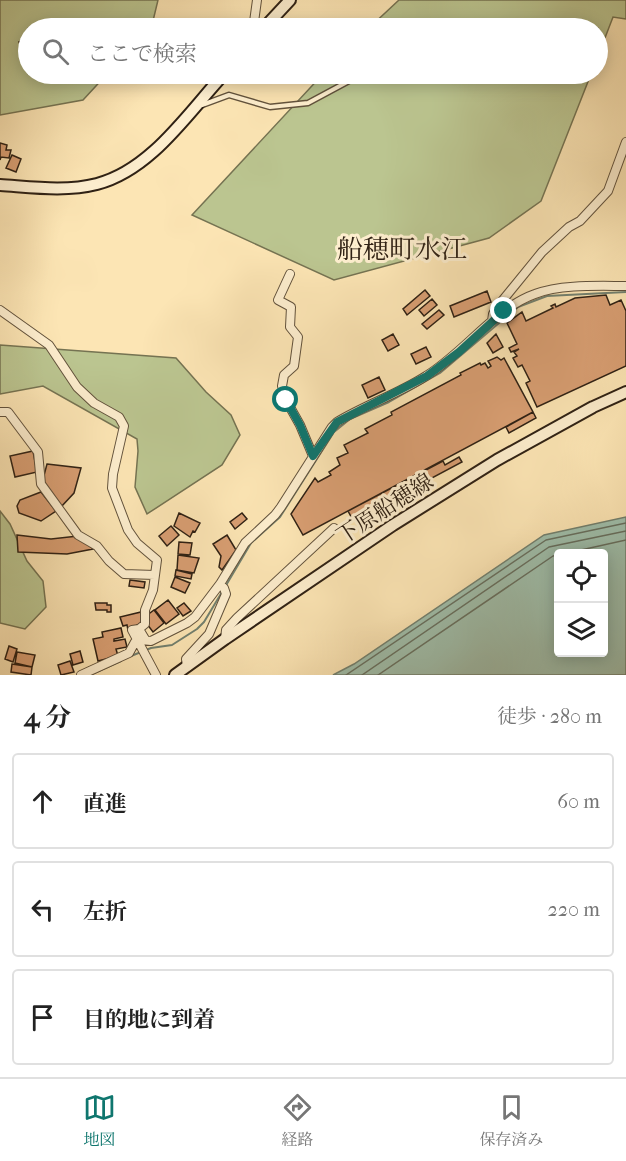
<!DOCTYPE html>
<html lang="ja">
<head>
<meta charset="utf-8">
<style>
	:root { --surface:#fff; --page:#f2f2f2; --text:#222; --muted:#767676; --line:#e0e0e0; --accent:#0f766e }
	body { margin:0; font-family:"IM FELL French Canon","Noto Serif JP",serif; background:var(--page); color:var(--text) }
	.controls { position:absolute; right:18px; bottom:18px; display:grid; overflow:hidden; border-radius:6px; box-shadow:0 3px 15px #0003 }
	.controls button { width:54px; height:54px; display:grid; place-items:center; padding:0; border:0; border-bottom:2px solid var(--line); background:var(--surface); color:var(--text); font:30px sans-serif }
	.stop { position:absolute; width:18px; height:18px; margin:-14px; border:4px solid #0f766e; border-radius:50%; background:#fff }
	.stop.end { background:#0f766e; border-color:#fff; box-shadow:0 2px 6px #0008 }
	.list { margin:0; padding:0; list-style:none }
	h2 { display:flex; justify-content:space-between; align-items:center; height:78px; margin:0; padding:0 24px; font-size:26px }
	h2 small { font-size:20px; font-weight:400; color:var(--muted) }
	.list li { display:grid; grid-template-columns:39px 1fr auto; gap:18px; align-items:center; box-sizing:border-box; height:96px; margin:0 12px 12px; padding:0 12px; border:2px solid var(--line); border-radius:6px }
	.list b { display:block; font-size:22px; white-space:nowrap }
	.list em { font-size:20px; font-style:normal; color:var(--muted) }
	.icon { flex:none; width:33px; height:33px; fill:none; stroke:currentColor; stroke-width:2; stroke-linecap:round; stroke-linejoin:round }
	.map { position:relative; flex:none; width:626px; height:675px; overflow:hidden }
	.search { position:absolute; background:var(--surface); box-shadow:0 3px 15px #0003; left:18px; right:18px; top:18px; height:66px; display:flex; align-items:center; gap:15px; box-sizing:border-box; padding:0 21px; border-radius:33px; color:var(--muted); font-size:22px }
	.sheet { height:402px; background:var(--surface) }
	nav { display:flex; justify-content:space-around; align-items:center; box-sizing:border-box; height:84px; border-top:2px solid var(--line); background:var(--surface); font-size:16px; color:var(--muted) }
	nav a { display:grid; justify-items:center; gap:3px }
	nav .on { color:var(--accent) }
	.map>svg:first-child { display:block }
</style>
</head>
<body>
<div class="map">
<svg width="626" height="675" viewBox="0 0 626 675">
	<rect width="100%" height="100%" fill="#fce5b4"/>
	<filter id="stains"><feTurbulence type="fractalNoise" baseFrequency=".00333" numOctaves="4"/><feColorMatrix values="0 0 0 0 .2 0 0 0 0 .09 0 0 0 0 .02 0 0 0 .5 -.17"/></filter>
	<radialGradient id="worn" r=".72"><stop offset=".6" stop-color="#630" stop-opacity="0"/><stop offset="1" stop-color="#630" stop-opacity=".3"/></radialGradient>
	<path fill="#bbc590" stroke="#757352" stroke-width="1.5" d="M 0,0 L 158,0 L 152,25 L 149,28 L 28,28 L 28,74 L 107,74 L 83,100 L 0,115 Z
		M 399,0 L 626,0 L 626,19 L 613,17 L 598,56 L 598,28 L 369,28 Z
		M 323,74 L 591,74 L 541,201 L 489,238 L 334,280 L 192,215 Z
		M 0,345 L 176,358 L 206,392 L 231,415 L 240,435 L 222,465 L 147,514 L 135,487 L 138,451 L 137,439 L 43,386 L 0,394 Z
		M 0,511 L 10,524 L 27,561 L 43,581 L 46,607 L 25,629 L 0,623 Z"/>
	<path fill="#9fbfac" stroke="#72806f" stroke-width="1.5" fill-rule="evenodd" d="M 626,517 L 626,675 L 333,675 L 354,664 L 544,535 ZM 558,554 L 604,554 L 604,652 L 558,652 Z"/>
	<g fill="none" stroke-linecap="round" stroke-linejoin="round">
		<path stroke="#677060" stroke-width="1.5" d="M 563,554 L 626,540
			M 346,675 L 546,540 L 626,523
			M 362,675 L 549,547 L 626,531
			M 378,675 L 553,556 L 558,555"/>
		<path stroke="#72806f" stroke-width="2" d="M 225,587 L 251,543 L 280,517 L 334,432 L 350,419 L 389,402 L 440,373 L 518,307 L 547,296 L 626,292
			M 131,656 L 151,648 L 172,645 L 197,629 L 204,622 L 222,592
			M 90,675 L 121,661"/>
	</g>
	<path fill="#d89e72" stroke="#2f2114" stroke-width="1.5" d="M 28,38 L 28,55 L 25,57 L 19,42 Z
		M 0,143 L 7,145 L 6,150 L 11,150 L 9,158 L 1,157 L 0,160 Z
		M 12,155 L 21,159 L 16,172 L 6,168 Z
		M 425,290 L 430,296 L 407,315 L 403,309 Z
		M 487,291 L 491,302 L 454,317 L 450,306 Z
		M 606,295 L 610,305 L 621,300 L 626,311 L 626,366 L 537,407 L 526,383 L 530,381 L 522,365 L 518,367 L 513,358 L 517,356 L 514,352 L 519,349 L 511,352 L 509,348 L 517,344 L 507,323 L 522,312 L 526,321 L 553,308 L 551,306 L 555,304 L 556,307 L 575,298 Z
		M 432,299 L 437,305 L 424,316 L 419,310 Z
		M 439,310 L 444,315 L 427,329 L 422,324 Z
		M 393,334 L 399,345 L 388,351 L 382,340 Z
		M 496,334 L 503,347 L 493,353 L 487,343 Z
		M 426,347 L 431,357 L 416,364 L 411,354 Z
		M 497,357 L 501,360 L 504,358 L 533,412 L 303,535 L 291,514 L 315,478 L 318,482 L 331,475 L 329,472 L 340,465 L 337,458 L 348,453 L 344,445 L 368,433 L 365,429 L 392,415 L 391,412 L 461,375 L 460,373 L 480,363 L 481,365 L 485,363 L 488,368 L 491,366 L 488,361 Z
		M 379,377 L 385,390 L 368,398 L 362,385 Z
		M 533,412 L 536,418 L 509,433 L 506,427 Z
		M 33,451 L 37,472 L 15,477 L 10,456 Z
		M 459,457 L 462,462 L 353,520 L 348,511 L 443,461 L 445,465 Z
		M 47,464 L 81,468 L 74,493 L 60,508 L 42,483 Z
		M 41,492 L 56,511 L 41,521 L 19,513 L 17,506 L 20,500 Z
		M 179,513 L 200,523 L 195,532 L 193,531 L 190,537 L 174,526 Z
		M 242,513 L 247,519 L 235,529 L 230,522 Z
		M 171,526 L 179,535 L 167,546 L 159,536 Z
		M 17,535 L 51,539 L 78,536 L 93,549 L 67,554 L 18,552 Z
		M 227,535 L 236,550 L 222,570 L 219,567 L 221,556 L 213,544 Z
		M 179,542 L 192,543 L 190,555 L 178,554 Z
		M 178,555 L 199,558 L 194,573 L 177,570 Z
		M 176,570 L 192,574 L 191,579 L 175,576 Z
		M 175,577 L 190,583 L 185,593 L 171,587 Z
		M 130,580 L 145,582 L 144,588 L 129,586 Z
		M 168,600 L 179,614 L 166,624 L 155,610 Z
		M 95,603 L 107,603 L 107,605 L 111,605 L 111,612 L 107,612 L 107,610 L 96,610 Z
		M 184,603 L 191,611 L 183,616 L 177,608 Z
		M 154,610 L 164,623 L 153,632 L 147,624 L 149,623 L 146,616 Z
		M 141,612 L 143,623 L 137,625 L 138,628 L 128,630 L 127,625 L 123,626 L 120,617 Z
		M 121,628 L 123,637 L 114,639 L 114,641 L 125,639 L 127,647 L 116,649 L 118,656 L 98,661 L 93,639 L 103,637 L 102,632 Z
		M 9,646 L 17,649 L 13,662 L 5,659 Z
		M 80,651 L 83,662 L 73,665 L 70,654 Z
		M 17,652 L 35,655 L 32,667 L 15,663 Z
		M 70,661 L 74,672 L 61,675 L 58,665 Z
		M 12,664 L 32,667 L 31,675 L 11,672 Z"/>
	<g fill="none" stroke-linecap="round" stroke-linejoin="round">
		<g stroke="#62523c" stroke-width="7">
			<path id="lane" d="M 202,105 L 229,95 L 270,107 L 308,103 L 362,74"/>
		</g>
		<g stroke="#62523c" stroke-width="10">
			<path id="street" d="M 249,28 L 254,22 L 257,0
				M 290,274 L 278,300 L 291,307 L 290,327 L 298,337 L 294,366 L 284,375 L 282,386 L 286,400 L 300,425 L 313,456
				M 0,310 L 49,345 L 77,387 L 94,403 L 119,417 L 124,426 L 113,474 L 112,488 L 128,530 L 137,543 L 157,560 L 153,590 L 145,610 L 145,624 L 139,629 L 145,639
				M 492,321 L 493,314 L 498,306 L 542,252 L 569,227 L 580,221 L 608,191 L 626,142
				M 0,412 L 8,412 L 38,452 L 41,484 L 78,535 L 97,546 L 109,561 L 124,574 L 155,575
				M 139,629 L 132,630 L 156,675
				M 225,639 L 226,630 L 237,618 L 334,528
				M 141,640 L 151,641 L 187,623 L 195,617 L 220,584 L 245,543 L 275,515 L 281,507 L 332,427 L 337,422 C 365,405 398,394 426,376 C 464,353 495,308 535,294 C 561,284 599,286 626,286
				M 187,667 L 186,659 L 209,634 L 226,594 L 224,588 L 220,584
				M 81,675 L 129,653 L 135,642"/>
		</g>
		<g stroke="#2f2114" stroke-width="14">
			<path id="secondary" d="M 264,28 L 290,0
				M 0,185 C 31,187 66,192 97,184 C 151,170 188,113 224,74
				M 175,675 L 225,639 L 393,525 L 497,460 L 593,407 L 626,392"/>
		</g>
		<use href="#lane" stroke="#fdeece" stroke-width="4"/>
		<use href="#street" stroke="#fdeece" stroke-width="8"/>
		<use href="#secondary" stroke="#fdeece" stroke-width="10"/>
	</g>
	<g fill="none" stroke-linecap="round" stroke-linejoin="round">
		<path stroke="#0f766e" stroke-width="8" d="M 286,400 L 300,425 L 313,456 L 337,422 L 427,376 L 459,352 L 504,311"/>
	</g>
	<g text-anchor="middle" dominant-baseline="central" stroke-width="6" stroke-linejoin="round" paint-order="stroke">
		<g font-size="22" fill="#2f2114" stroke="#fdeece">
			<text transform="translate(385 509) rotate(-33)">下原船穂線</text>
		</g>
		<g font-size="26" fill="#2f2114" stroke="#fdeece">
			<text x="402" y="249">船穂町水江</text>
		</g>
	</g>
	<rect width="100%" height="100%" filter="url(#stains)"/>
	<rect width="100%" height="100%" fill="url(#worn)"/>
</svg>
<div class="controls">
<button><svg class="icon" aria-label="locate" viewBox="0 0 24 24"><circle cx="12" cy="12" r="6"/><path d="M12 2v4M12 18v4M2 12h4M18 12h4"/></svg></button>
<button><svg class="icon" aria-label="layers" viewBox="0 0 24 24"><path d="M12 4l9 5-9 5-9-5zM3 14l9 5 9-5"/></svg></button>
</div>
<div class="stop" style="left:286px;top:400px"></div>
<div class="stop end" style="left:504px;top:311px"></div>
<div class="search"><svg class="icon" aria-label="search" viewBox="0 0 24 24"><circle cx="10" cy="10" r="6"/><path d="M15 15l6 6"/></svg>ここで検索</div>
</div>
<section class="sheet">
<h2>4 分<small>徒歩 · 280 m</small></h2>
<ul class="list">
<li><svg class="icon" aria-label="ahead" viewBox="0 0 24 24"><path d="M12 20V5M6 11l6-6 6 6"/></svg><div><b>直進</b></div><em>60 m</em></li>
<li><svg class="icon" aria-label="left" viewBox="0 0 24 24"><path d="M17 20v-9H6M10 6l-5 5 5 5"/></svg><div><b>左折</b></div><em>220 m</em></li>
<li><svg class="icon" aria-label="arrive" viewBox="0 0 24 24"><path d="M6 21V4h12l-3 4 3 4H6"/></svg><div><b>目的地に到着</b></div></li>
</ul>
</section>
<nav>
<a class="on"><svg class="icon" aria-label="map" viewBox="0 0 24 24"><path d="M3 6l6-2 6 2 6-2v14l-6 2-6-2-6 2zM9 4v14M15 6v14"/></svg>地図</a>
<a><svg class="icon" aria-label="directions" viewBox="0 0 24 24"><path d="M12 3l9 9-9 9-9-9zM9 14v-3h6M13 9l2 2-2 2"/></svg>経路</a>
<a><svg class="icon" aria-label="saved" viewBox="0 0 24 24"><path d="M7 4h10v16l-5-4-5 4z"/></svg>保存済み</a>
</nav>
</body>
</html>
